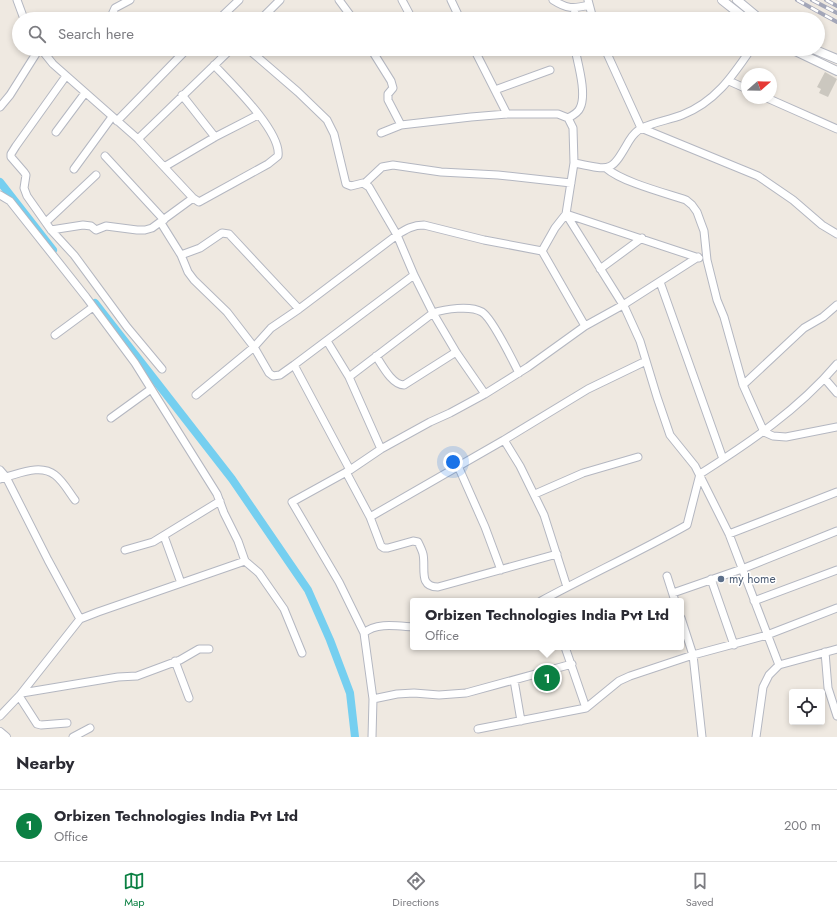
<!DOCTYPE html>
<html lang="en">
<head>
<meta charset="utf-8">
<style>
	:root { --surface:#fff; --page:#f7f7f7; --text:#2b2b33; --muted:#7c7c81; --line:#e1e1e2; --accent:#0b8043 }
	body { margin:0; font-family:Jost,sans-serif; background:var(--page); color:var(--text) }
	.controls { position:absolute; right:12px; bottom:12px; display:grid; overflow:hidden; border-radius:4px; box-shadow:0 2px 6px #0003 }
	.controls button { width:36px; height:36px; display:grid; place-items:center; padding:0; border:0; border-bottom:1px solid var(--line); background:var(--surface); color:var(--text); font:20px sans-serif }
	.compass { position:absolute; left:741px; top:68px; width:36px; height:36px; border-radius:50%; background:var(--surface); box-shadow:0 2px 6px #0003; rotate:70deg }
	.you { position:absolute; left:453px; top:462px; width:14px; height:14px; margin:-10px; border:3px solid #fff; border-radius:50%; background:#1a73e8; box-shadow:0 0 0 6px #1a73e833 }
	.badge { display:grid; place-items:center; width:26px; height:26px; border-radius:50%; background:var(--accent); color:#fff; font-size:13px; font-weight:700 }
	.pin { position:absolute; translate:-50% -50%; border:2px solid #fff; box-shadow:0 1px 4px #0006 }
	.popup { position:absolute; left:410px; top:598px; width:274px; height:52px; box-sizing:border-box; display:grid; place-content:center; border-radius:4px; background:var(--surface); filter:drop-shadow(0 1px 3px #0005); font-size:13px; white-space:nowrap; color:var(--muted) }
	.popup b { font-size:15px; color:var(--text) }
	.popup::after { content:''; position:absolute; left:50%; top:100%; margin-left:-8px; border:8px solid transparent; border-top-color:var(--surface) }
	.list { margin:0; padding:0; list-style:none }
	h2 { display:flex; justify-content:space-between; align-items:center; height:52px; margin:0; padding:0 16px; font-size:17px }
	h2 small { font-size:13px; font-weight:400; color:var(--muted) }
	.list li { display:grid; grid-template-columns:26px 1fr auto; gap:12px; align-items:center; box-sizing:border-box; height:72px; padding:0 16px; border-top:1px solid var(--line) }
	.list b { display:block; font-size:15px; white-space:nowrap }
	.list p { margin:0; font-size:13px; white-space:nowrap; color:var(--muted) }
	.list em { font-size:13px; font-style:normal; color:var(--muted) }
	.icon { flex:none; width:22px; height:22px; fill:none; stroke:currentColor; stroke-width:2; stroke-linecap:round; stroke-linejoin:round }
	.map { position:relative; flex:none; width:837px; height:737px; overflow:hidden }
	.search { position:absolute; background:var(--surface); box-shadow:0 2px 6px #0003; left:12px; right:12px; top:12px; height:44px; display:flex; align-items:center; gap:10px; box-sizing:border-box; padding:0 14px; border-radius:22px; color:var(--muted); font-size:15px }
	.sheet { height:124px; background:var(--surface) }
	nav { display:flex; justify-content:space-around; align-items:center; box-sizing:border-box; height:56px; border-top:1px solid var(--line); background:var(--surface); font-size:11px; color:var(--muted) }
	nav a { display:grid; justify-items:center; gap:2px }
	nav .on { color:var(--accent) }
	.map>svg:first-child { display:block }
</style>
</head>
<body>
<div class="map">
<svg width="837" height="737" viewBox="0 0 837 737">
	<rect width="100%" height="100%" fill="#efe9e1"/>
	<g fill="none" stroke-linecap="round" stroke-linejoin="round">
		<path stroke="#75cff0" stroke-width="8" d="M 0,182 L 53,250
			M 95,303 L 232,479 L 308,590 L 330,640 L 350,693 L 355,737"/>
	</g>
	<path fill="#cbc7bf" d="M 825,72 L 837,79 L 828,97 L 819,93 L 821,89 L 817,87 Z"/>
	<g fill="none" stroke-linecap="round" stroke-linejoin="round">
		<g stroke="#b4b7c1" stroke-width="9">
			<path id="minor" d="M 17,0 L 24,19
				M 339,0 L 353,19
				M 402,0 L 410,15
				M 451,0 L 460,19
				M 553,0 C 567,9 573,9 589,5
				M 588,0 L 593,19
				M 110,19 L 115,8 L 130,0
				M 219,19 L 239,0
				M 261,19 L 280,0
				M 574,19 L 575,8
				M 41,49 L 53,64 L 138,139 L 193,198 L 199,202 L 268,164 L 278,156 C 282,132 230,82 214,65
				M 248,49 L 298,92 L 327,120 L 334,134 L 346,184 L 351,186 L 363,183 L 369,187 L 397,235 L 414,275 L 433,313 L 456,352 L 485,394
				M 371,49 L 391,81 L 393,88 L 388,94 L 388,100 L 401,125
				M 474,49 L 507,114
				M 605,49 L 641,128 L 758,176 L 793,200 L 822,225 L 837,234
				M 66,76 L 16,146 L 11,154 L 11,157 L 24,172 L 26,175 L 24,188 L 27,196 L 51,230 L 74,255 L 102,293 L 127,327 L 162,369
				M 729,81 L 747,89
				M 495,90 L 550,70
				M 182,95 L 215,137
				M 767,98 L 837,129
				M 0,107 L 10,95 L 39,49
				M 568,118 C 572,116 578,113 580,108 C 587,94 578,64 575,49
				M 117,121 L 187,49
				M 56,132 L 85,93
				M 381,133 L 401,125 L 471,117 L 507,114 L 558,114 L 568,118 L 573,128 L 574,163 L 566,214 L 625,308 L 640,341 L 657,397 L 670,435 L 695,466 L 729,534 L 779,665
				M 138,139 L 231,49
				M 105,156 L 164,220
				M 574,163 C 611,170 610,174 629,141 C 632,136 636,131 642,128 C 654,122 669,120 682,115 C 715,102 732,77 751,49
				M 164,167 L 215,137 L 258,115
				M 606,168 C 622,182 665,193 686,200 L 692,205 L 697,212 L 701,223 L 704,231 L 707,260 L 717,300 L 724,317 L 743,385 L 764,432 L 773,436 L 786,437 L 837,427
				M 74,169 L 112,117
				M 365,183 L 382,167 L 393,165 L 441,172 L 498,175 L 571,183
				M 0,195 L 10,201 L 86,297 L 135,363 L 217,494 L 224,513 L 238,541 L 245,561 L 259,573 L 284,609 L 302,653
				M 46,222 L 96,175
				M 161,223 L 181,255 L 188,272 L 194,280 L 227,312 L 254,347 L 269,373 L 273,376 L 280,375 L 294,365 L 414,275
				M 51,230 L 83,225 L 91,226 L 96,230 L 106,226 L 137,230 L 145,230 L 152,228 L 193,198
				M 542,251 L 555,228 L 566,214 L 699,258
				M 181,255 L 200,248 L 222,233 L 229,234 L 299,309
				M 600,269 L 642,238
				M 660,282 L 723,459
				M 55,335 L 93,307
				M 327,341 L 349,377 L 381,449
				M 376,356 C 382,365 392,385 404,385 L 456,352
				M 294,365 L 350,470
				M 349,377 L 433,313 C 445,309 470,305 482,312 C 492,318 513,361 519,373
				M 825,379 L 837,393
				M 743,385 L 804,328 L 823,317 L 837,305
				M 196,395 L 254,347 L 271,328 L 299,309 L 397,235 C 406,229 413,225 424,225 L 484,240 L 542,251 L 585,326
				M 111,418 L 151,389
				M 504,440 L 520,466 L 544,515 L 567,587
				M 458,466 L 485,527 L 501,570
				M 0,470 L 6,477 C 21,473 41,464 55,475 C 63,481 69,492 75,500
				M 346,472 L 370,517 L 381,546 L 384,548 L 388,548 L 413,541 L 418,542 C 420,546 422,550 423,554 C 426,568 418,587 438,587 L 557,554
				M 0,479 L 6,477 L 48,560 L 80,619 L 20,695 L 0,716
				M 535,494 L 583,473 L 638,457
				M 370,517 L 504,440 L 588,389 L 646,361
				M 729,534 L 837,492
				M 164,536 L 181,583
				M 125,550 L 153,542 L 220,501
				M 667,576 L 675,601
				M 711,579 L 734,645
				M 673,593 L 742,569 L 837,531
				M 541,601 C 589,575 639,552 687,525 L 700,474 C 749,443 799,409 837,364
				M 754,601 L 837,570
				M 681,618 L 693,655 L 702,737
				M 80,619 L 98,612 L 245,561
				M 364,633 L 339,582 L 292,502 L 350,470 L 381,449 L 430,422 L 450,413 L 485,394 L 528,367 L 585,326 L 623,305 L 698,257
				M 565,647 L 586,708
				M 825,652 L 828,688 L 837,716
				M 175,661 L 189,698
				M 514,680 L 521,721
				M 22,693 L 118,677 L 137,676 L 180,660 L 199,649 L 209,649
				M 19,696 L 37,724 L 41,725 L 67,723
				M 373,699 L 397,694 L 414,693 L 439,695 L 466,693 L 572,664
				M 478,729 L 586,708 L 619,681 L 630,676 L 693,655 L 767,635 L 837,608
				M 73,737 L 90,728
				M 372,737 L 373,699 L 364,633 C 376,622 398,626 413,627
				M 756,737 L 763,687 L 769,675 L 779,665 L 837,649"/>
		</g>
		<g stroke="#b4b7c1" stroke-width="10">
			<path id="tertiary" d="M 722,0 L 746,19
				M 737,0 L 760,19
				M 791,49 L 837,71
				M 813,49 L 837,59
				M 0,732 L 6,737"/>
		</g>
		<use href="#minor" stroke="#fff" stroke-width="7"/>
		<use href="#tertiary" stroke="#fff" stroke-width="8"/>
		<g stroke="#a3a6b8" stroke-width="4">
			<path id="rail" d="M 797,0 L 837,22
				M 812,0 L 837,13
				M 826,0 L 837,6"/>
		</g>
		<use href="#rail" stroke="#fff" stroke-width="2.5" stroke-dasharray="8" stroke-linecap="butt"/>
	</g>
	<circle fill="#5c6f8a" stroke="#fff" stroke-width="1.5" cx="721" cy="579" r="4"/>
	<g text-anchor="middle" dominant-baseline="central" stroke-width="3" stroke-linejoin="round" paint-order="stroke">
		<g font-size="12" fill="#4e5e75" stroke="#fff" text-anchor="start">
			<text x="729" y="579">my home</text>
		</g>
	</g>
</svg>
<div class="controls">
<button><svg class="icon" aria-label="locate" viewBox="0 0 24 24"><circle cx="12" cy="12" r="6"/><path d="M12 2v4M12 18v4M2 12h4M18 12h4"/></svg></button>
</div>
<svg class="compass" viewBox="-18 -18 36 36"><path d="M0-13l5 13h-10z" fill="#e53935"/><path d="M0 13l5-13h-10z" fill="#7c7c81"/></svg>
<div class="you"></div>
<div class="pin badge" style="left:547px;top:678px">1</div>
<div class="popup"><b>Orbizen Technologies India Pvt Ltd</b>Office</div>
<div class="search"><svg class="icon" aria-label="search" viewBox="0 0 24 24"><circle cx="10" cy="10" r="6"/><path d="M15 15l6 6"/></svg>Search here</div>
</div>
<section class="sheet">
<h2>Nearby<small></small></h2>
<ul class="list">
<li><span class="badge">1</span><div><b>Orbizen Technologies India Pvt Ltd</b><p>Office</p></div><em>200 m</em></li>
</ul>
</section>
<nav>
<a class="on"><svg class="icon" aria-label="map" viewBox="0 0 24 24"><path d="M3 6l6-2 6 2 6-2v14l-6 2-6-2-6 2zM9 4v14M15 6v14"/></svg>Map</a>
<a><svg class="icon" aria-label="directions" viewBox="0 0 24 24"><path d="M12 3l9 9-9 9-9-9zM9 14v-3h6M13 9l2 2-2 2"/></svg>Directions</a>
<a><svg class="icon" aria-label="saved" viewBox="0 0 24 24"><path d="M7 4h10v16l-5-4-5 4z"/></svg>Saved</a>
</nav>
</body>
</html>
